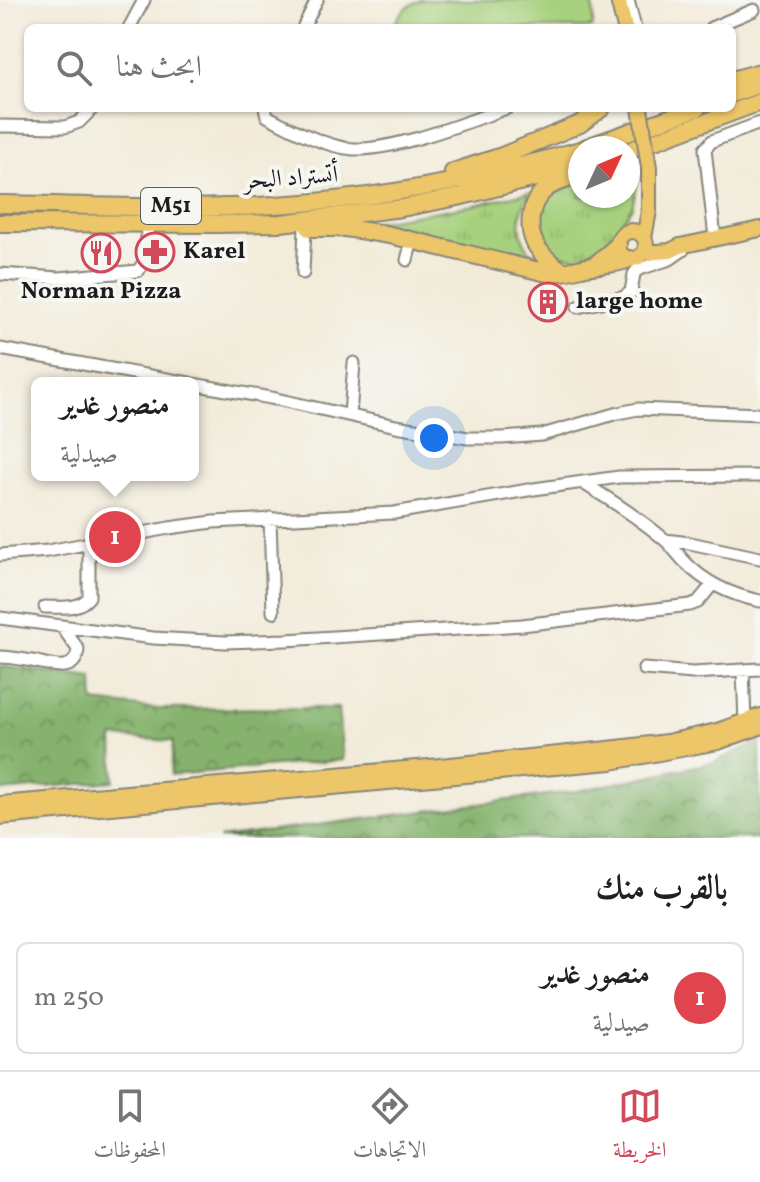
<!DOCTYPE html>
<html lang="ar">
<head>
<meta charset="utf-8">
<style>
	:root { --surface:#fff; --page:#f2f2f2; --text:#202124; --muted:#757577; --line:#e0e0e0; --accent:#d1495b }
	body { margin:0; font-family:Vollkorn,Amiri,serif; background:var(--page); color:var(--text); direction:rtl }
	.compass { position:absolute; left:568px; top:136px; width:72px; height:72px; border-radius:50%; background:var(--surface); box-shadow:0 2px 6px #0004; rotate:46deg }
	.you { position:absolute; left:434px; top:438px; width:28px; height:28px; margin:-20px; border:6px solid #fff; border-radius:50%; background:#1a73e8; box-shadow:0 0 0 12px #1a73e833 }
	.badge { display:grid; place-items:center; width:52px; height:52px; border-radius:50%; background:var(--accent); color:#fff; font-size:26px; font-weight:700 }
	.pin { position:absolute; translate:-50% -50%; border:4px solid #fff; box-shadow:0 2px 8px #0006 }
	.popup { position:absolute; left:31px; top:377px; width:168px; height:104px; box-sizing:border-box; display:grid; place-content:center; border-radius:12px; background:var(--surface); filter:drop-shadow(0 2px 6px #0005); font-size:26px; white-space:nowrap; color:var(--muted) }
	.popup b { font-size:30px; color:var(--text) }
	.popup::after { content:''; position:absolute; left:50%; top:100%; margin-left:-16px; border:16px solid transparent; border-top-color:var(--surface) }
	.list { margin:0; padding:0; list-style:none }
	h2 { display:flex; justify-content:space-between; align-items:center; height:104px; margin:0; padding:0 32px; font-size:34px }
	h2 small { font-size:26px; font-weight:400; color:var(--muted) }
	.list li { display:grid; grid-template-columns:52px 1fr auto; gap:24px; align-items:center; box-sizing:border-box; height:112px; margin:0 16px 16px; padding:0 16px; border:2px solid var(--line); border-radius:12px }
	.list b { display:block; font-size:30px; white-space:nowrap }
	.list p { margin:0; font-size:26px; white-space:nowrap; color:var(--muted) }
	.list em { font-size:26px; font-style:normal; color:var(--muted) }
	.icon { flex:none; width:44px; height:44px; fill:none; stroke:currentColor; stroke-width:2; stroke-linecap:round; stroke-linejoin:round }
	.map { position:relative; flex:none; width:760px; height:838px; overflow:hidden; direction:ltr }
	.search { position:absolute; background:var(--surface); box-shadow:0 2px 6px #0004; left:24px; right:24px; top:24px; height:88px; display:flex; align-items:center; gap:20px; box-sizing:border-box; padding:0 28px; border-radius:12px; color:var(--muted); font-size:30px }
	.sheet { height:232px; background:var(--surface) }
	nav { display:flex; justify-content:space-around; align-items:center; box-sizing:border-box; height:112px; border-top:2px solid var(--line); background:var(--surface); font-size:22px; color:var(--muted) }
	nav a { display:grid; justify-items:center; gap:4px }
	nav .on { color:var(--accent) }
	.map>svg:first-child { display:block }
</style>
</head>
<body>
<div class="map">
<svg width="760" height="838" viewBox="0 0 760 838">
	<defs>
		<pattern id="grass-tufts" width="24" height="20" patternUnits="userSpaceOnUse" patternTransform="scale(2)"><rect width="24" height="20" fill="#a7d17e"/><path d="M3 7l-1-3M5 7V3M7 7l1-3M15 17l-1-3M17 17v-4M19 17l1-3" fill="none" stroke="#8fb36c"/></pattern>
		<pattern id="forest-crowns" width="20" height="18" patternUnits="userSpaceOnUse" patternTransform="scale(2)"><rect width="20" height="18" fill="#85b36d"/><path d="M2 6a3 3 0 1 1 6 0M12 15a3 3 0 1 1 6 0" fill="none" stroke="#6c9159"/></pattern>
	</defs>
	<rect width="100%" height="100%" fill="#f6f6f2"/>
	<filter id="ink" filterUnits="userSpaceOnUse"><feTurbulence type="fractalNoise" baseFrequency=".0125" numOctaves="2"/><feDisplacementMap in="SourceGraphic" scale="16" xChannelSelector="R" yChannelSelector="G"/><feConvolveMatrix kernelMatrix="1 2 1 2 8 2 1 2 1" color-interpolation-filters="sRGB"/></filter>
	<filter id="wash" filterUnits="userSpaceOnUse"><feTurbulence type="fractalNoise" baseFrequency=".006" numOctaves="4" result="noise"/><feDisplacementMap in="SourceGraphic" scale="32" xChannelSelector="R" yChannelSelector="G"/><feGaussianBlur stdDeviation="1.8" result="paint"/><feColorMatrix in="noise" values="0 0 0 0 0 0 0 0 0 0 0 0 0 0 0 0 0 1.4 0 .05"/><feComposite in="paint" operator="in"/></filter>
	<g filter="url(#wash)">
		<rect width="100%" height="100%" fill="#f2ebd9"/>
		<path fill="url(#grass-tufts)" stroke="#62764d" stroke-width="2" d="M 636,160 L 639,176 L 632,207 L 607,241 L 580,258 C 573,256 561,256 554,253 C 534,242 533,209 550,196 C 558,189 570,186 580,182 L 580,196 L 628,196 L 628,163 Z
			M 530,192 C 516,215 516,242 538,259 L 538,265 L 446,238 L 372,222 L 474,205 Z"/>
		<path fill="url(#forest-crowns)" stroke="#506844" stroke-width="2" d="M 0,666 L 93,679 L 94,702 L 158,709 L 338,708 L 343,760 L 171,775 L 173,741 L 113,737 L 114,781 L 0,791 Z
			M 760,741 L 760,838 L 218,838 L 578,791 L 715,762 Z"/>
		<path fill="#a7d17e" stroke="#62764d" stroke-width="2" d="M 421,0 L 591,0 C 594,10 595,18 592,28 L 393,28 C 399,13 406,6 421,0 Z"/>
	</g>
	<g filter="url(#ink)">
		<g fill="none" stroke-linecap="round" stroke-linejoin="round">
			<g stroke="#87847a" stroke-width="15">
				<path id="minor" d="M 628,0 L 635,28
					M 129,28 L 144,0
					M 303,28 L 317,0
					M 711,28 L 754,10
					M 265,108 L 267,116 C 291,129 326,147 353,149 C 394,151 467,122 507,108
					M 0,126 L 65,127 L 79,122 L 93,108
					M 715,238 L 705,149 L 712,141 L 760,123
					M 407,260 L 412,240
					M 303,273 L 305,228
					M 0,274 L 59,278 L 138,271 L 145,261 L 148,224
					M 578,307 L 624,297 L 631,292 L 634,274 L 637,270 L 670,259 L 683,250
					M 0,349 L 189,383
					M 193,384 L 276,399 L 396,426 L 468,438 L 502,438 L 542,435 L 618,413 L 638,409 L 760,414
					M 350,415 L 354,363
					M 583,483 C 611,500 639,518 664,539 C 672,546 678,555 685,562 C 706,584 731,595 760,601
					M 270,518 L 273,612
					M 665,540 L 690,543 L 760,558
					M 0,555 L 48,551 L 169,528 L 213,522 L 394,513 L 534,489 L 619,477 L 760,476
					M 45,607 C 61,607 79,610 89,597 L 89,544
					M 0,618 L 153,638 L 225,642 L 286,640 L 522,625 L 690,605 L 698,602 L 712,585
					M 0,657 C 11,657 21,659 32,661 C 49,664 76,676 78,649 L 62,627
					M 644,669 L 693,673 L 760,669
					M 743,670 L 745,722"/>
			</g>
			<g stroke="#87847a" stroke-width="18">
				<path id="major" d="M 618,0 L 625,28
					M618 245a14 14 0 1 1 28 0a14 14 0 1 1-28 0Z
					M 644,238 L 649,211 L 649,168
					M 644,253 L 670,251 L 680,246 L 760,229
					M 0,804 L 440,766 L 617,748 L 667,742 L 717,731 L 760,716
					M 0,817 L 611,762 L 718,742 L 760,727"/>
			</g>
			<g stroke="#87847a" stroke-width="20">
				<path id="highway" d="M 732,80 L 760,72
					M 732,94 L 760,84
					M 585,148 L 697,108
					M 628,151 L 760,102
					M 453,172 L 502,156 L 580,124 L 602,108
					M 0,204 C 90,205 185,211 275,205 C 378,199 480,179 580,150
					M 0,223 L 218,224 L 281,223 L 402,208 L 458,197 L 580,167
					M 309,228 L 346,228 L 390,235 L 547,273 C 562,274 576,269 591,266 C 605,264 617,264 629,259
					M 594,266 L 618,245
					M 564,272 C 555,266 546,260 540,251 C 525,233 528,202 547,188 C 552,184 559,182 565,180"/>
			</g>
			<use href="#minor" stroke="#fff" stroke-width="11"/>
			<use href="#major" stroke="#ecc669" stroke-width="14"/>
			<use href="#highway" stroke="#ecc669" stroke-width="16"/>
			<g stroke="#87847a" stroke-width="18" stroke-linecap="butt">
				<path id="major-bridge" d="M 640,108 L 649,168"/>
			</g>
			<use href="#major-bridge" stroke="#ecc669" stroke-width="14"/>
		</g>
	</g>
	<defs>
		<g id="pharmacy-ring" transform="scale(2)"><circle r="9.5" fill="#f6f6f2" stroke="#d1495b" stroke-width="1.5"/><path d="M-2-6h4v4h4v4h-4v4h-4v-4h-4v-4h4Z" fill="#d1495b"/></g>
		<g id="restaurant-ring" transform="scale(2)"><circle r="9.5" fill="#f6f6f2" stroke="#d1495b" stroke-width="1.5"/><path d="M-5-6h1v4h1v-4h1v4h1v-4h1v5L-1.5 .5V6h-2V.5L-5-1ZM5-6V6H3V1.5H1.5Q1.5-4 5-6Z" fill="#d1495b"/></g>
		<g id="building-ring" transform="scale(2)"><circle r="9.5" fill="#f6f6f2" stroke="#d1495b" stroke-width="1.5"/><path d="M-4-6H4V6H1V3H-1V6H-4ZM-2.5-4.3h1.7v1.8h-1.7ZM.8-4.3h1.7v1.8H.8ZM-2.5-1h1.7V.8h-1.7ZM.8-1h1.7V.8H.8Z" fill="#d1495b"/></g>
	</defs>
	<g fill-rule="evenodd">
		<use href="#pharmacy-ring" x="155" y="252"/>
		<use href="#restaurant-ring" x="101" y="253"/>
		<use href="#building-ring" x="548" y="302"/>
	</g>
	<g text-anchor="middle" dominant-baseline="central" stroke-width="8" stroke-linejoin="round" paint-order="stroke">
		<rect fill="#f6f6f2" stroke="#5d5d5c" stroke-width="2" x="141" y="188" width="60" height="36" rx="6"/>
		<g font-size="22" font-weight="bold" fill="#1c1c1c">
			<text x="171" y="206">M51</text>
		</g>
		<g font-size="24" fill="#1c1c1c" stroke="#f6f6f2">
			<text transform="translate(291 179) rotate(-4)">أتستراد البحر</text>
		</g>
		<g font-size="24" font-weight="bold" fill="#1c1c1c" stroke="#f6f6f2" text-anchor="start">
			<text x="183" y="252">Karel</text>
			<text x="101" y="292" text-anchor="middle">Norman Pizza</text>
			<text x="576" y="302">large home</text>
		</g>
	</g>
</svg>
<svg class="compass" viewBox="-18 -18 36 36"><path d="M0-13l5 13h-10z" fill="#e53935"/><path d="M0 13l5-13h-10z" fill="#757577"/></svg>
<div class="you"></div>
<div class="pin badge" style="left:115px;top:537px;background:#e0444e">1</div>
<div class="popup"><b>منصور غدير</b>صيدلية</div>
<div class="search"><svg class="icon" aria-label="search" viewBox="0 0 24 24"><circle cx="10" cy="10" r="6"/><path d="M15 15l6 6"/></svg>ابحث هنا</div>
</div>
<section class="sheet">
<h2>بالقرب منك<small></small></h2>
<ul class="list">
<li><span class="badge" style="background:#e0444e">1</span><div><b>منصور غدير</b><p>صيدلية</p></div><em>250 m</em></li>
</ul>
</section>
<nav>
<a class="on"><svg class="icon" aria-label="map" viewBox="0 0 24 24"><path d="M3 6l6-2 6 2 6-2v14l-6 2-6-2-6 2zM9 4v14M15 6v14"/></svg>الخريطة</a>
<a><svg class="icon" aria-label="directions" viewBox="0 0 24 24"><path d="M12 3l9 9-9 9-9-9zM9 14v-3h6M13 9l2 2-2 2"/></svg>الاتجاهات</a>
<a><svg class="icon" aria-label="saved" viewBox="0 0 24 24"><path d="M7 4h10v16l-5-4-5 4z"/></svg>المحفوظات</a>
</nav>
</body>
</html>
